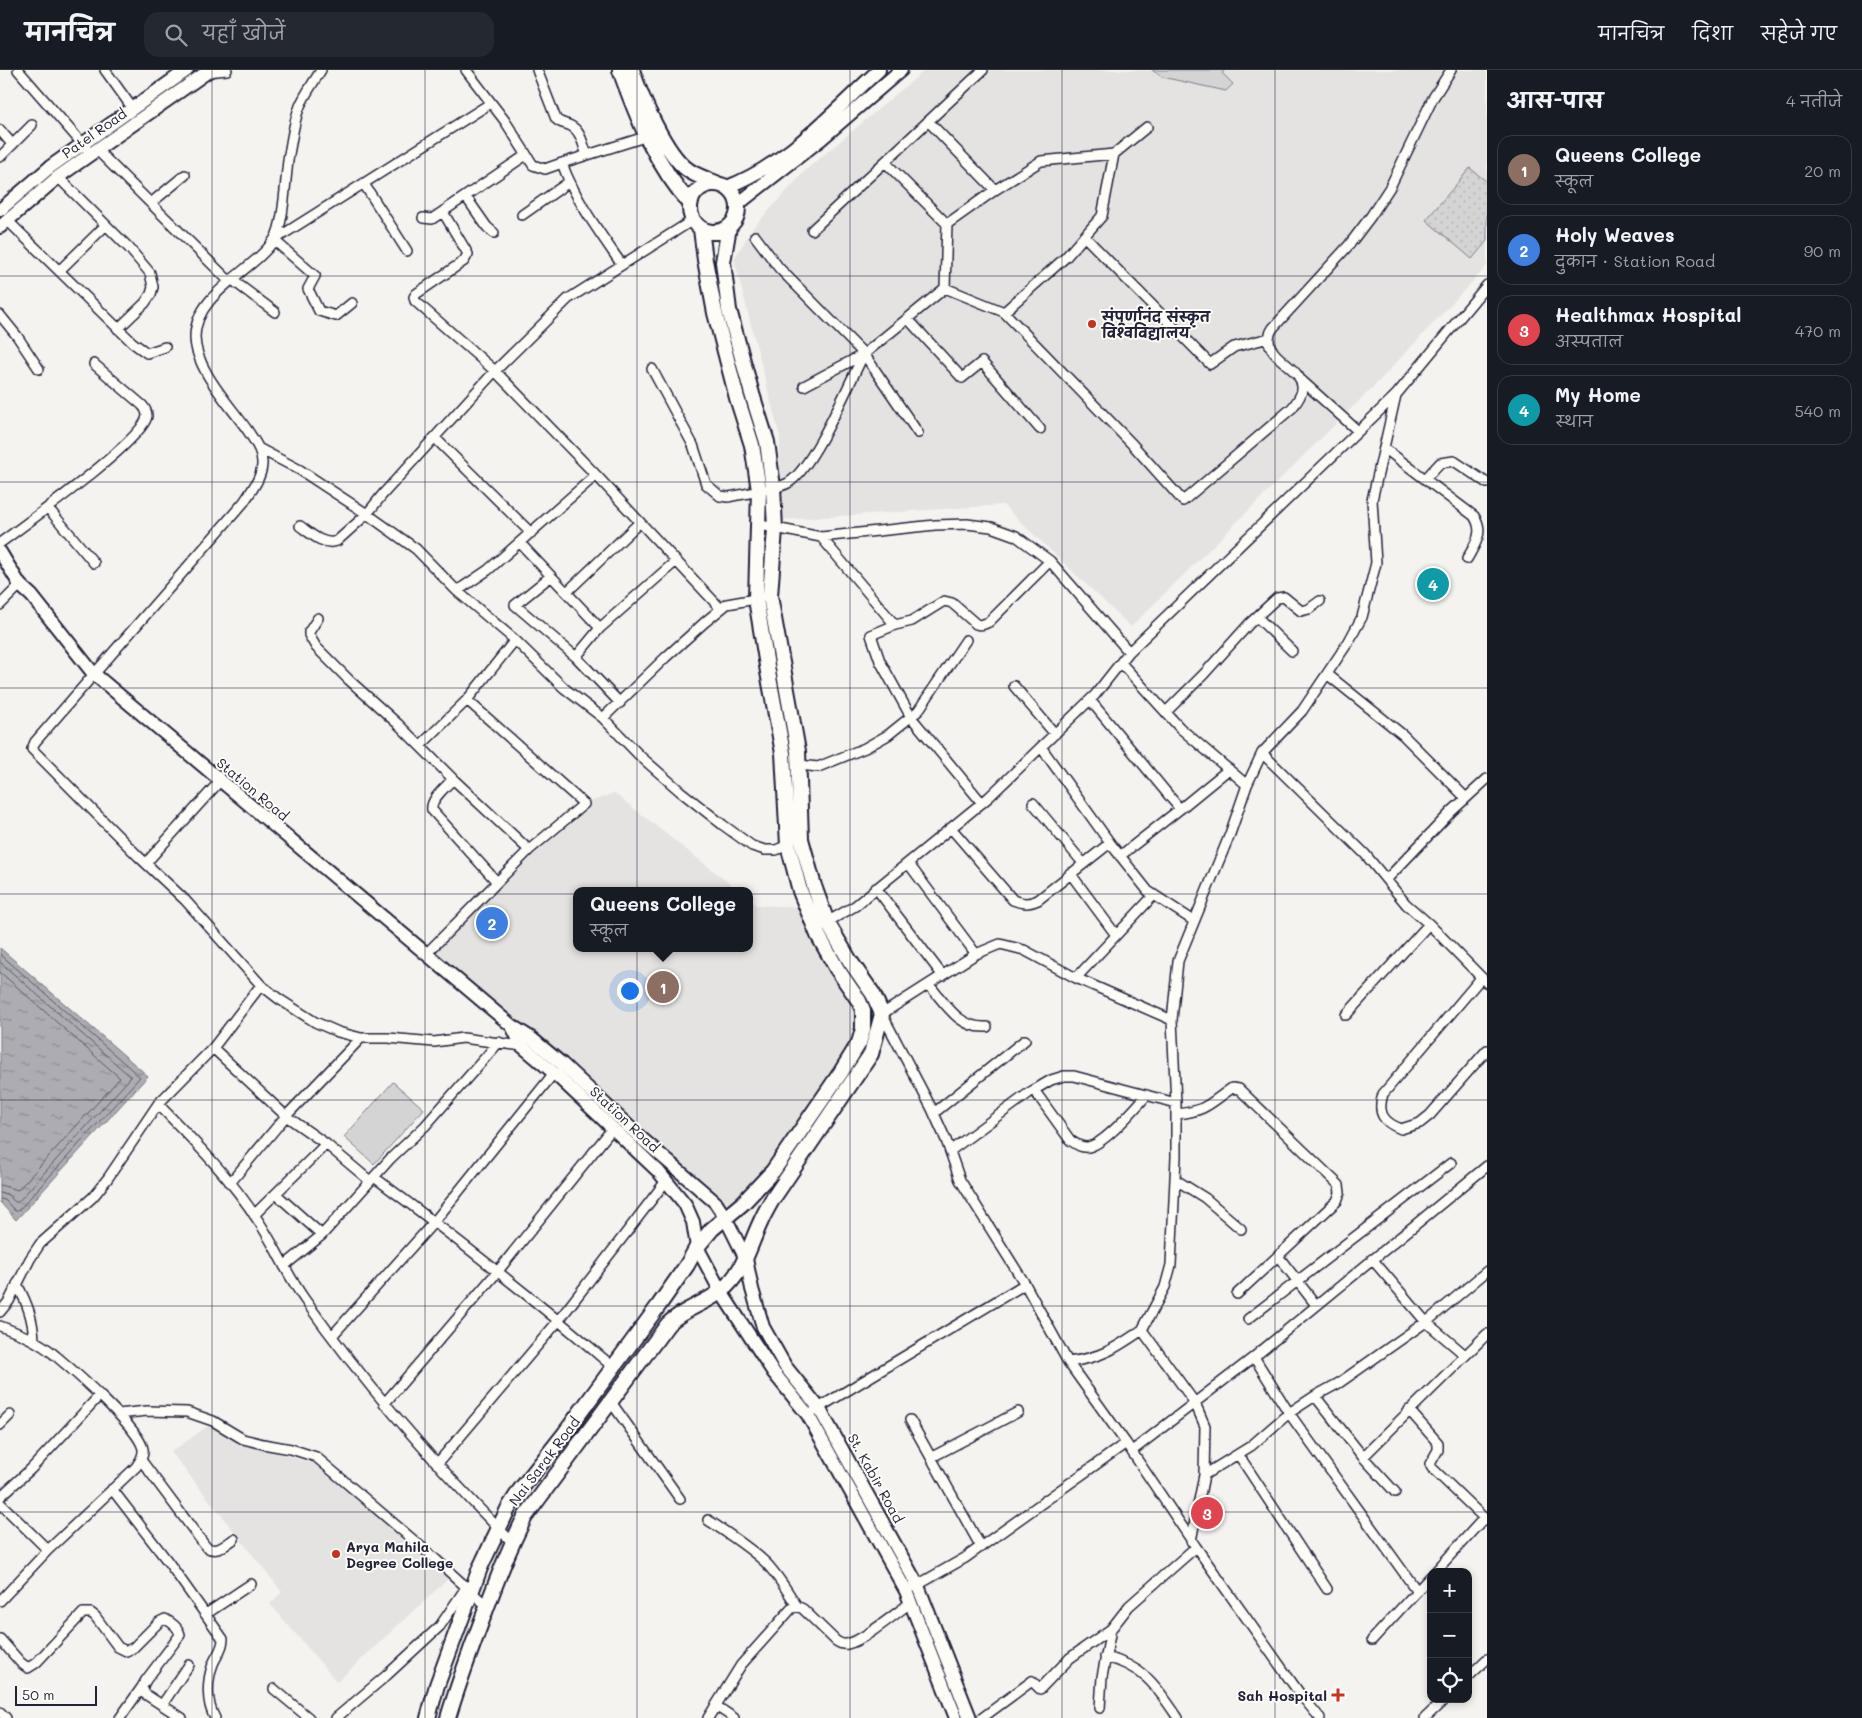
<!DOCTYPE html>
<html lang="hi">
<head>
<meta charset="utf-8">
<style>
	:root { --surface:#171b24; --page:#242831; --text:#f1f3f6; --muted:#9ea1a6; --line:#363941; --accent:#c8321e }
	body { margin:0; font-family:Mali,"Playpen Sans Deva",sans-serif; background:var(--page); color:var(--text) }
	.controls { position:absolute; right:15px; bottom:15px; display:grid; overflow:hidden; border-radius:10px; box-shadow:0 2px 8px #0003 }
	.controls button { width:45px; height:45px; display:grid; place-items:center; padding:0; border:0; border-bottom:1px solid var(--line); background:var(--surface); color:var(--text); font:25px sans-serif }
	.scale { position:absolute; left:15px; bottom:12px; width:82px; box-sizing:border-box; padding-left:5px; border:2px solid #22223b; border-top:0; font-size:14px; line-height:18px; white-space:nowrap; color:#22223b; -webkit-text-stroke:4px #fdfcf7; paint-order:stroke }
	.you { position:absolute; left:629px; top:920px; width:18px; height:18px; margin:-12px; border:4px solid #fff; border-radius:50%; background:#1a73e8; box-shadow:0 0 0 8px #1a73e833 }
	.badge { display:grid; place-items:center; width:32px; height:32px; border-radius:50%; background:var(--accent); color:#fff; font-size:16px; font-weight:700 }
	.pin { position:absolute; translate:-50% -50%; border:2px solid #fff; box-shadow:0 1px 5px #0006 }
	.popup { position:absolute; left:573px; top:817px; width:180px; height:65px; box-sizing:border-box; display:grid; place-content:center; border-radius:10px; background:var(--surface); filter:drop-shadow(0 1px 4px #0005); font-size:16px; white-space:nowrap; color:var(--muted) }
	.popup b { font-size:19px; color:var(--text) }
	.popup::after { content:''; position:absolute; left:50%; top:100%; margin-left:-10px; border:10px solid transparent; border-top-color:var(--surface) }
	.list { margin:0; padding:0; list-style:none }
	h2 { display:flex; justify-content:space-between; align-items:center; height:65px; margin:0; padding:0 20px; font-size:21px }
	h2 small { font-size:16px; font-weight:400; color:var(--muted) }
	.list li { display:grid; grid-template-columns:32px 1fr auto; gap:15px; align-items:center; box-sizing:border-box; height:70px; margin:0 10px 10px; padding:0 10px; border:1px solid var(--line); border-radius:15px }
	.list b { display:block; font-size:19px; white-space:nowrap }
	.list p { margin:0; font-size:16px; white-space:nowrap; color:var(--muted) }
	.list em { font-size:16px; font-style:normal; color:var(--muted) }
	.icon { flex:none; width:28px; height:28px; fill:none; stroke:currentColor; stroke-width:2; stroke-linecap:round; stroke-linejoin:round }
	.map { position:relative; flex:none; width:1487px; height:1648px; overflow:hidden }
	header { display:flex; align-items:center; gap:30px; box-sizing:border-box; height:70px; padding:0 25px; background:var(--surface); border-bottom:1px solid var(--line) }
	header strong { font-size:24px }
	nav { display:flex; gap:28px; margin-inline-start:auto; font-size:18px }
	.search { width:350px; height:45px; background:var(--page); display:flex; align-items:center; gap:12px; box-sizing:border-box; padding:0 18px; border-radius:15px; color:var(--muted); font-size:19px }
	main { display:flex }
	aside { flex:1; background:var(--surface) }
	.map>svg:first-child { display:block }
</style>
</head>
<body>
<header>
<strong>मानचित्र</strong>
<div class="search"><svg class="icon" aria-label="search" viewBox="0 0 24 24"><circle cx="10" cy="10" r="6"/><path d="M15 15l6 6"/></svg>यहाँ खोजें</div>
<nav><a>मानचित्र</a><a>दिशा</a><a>सहेजे गए</a></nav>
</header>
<main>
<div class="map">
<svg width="1487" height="1648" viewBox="0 0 1487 1648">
	<defs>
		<pattern id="park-dots" width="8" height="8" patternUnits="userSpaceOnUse" patternTransform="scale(1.25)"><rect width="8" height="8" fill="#d5d4d5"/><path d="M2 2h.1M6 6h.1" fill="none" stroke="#b7b6b8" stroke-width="1.8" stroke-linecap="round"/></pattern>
		<pattern id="water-ripples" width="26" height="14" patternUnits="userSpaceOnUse" patternTransform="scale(1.25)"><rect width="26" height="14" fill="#acacb2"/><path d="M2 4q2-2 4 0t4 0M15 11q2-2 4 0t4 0" fill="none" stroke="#8c8c92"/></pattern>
	</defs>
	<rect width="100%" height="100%" fill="#f4f3ef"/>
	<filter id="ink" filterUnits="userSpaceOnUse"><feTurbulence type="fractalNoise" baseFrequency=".02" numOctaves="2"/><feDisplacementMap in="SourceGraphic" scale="10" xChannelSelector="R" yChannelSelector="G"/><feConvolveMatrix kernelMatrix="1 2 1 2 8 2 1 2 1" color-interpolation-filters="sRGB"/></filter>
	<g filter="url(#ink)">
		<path fill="#e4e3e2" d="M 925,0 L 1487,0 L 1487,196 L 1379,311 L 1131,557 L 1003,435 L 779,450 L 780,367 L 734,189 L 752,159 L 807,99 Z
			M 614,723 L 739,821 L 577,821 L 577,878 L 749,878 L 749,829 L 756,835 L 805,837 L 843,898 L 873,935 L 869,974 L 788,1108 L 742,1146 L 564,992 L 427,883 L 529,780 L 584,734 Z
			M 211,1354 L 236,1372 L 321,1395 L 449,1508 L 337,1612 L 270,1534 L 282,1522 L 171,1382 Z"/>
		<path fill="#d5d4d5" stroke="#7c7b88" d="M 1152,0 L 1225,0 L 1222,3 L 1233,14 L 1226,21 L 1162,7 Z
			M 393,1012 L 424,1039 L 374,1094 L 344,1067 Z"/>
		<path fill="url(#park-dots)" stroke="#7c7b88" d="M 1470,98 L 1487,112 L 1487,171 L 1472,189 L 1426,150 Z"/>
		<path fill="url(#water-ripples)" stroke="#757582" d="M 0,878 L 148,1006 L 16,1150 L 0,1132 Z"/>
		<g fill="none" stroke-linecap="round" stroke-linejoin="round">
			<path stroke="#59596b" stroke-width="1" d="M 0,884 L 140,1007 L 18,1141 L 15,1141 L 5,1130 L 0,1129
				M 0,892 L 131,1007 L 18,1132 L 15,1132 L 7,1124 L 0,1123
				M 0,902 L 120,1008 L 18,1120 L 0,1115"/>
			<g stroke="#22223b" stroke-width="12">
				<path id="street" d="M 18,0 L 86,78
					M 105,0 L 133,39
					M 321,0 C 314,12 305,24 300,36 C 294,50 292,69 289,84 C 285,106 285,153 274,170 C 254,201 195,223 195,267 C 195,299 230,335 248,361 C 255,372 263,382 262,395 C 261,409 251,421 244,432 L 35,672 L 32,679 L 138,786 L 185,830 L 261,915 L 279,929 L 315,952 L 338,962 L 361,968 L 388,968 L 434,972 L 463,968 L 522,976 L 523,974
					M 466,0 L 505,51 L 533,95 L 545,99 L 562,93 C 575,130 600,163 622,195
					M 537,0 L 556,49 C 561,54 565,53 571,56 C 581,61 583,75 587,85
					M 207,2 L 227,0
					M 928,51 L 995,120
					M 0,60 L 12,74
					M 97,80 L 229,211
					M 0,87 L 32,55
					M 562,93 L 648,66
					M 58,107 L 129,178 L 150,203 L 153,217 L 151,224 L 145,233 L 118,259
					M 364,114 L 407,181
					M 466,127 L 487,157 L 494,163
					M 151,133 L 185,105
					M 443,142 L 468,184 L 464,191 L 416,224 L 414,227 L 415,231 L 495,301 L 596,405 L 721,539
					M 522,145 L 569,112
					M 423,148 L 432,149 L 526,85
					M 8,151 L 133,273 L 147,283 L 165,277
					M 947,154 L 995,120 L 1041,91 L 1114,84 L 1147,57
					M 812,160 L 983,0
					M 755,166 L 779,198 L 864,284 L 918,363
					M 1084,166 L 1210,294 L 1234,277 L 1269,268
					M 59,201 L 106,155
					M 231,209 L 275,242
					M 945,218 L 1004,242 L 1132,374 L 1183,431 L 1292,338 C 1296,333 1301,327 1302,320 C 1305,298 1268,290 1269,269 C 1269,265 1271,261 1273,258 L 1349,175 L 1371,146 L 1390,117 L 1433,28 L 1451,0
					M 352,233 L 336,246 L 319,241 L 308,219 L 315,206 L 274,170 L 491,33
					M 1004,242 L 1066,187 L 1102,146 L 1114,84
					M 0,245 L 17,266 L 39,299
					M 908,249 L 962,308 L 982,292 L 1040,359
					M 652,299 L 693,375 L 706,414 L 720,426 L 728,427 C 742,424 778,419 788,413 C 813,399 849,313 864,284
					M 1300,309 L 1358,361
					M 804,316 L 864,284 L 945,218 L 947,154 L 885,92
					M 435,368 L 531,463
					M 1384,378 L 1474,446 C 1485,462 1475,474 1467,489
					M 260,379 L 300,400 L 367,444 L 416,479 L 457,521 L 515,570 L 564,618 L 603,648 L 640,686 L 680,721 L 723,755 L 752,776 L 765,780 L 776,780 L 788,775
					M 1425,409 L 1440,393 L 1454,391 L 1487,413
					M 48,438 L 94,493
					M 760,455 L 821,467 L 935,455 L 967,454 L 991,457 L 1016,466 L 1050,491 L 1129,582 L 1396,325 L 1487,215
					M 300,456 C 311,464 324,476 337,471 L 367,444 L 383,424 L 495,301 L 568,229 L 693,150
					M 821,467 L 895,555
					M 0,473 C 24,455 144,370 147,346 C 147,342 145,338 142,335 L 94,294
					M 520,473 L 600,558
					M 551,506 L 515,535 L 576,587 L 620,633
					M 457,521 L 488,500 L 596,405
					M 567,522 L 640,452
					M 0,535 L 20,515
					M 1257,547 L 1292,581
					M 318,548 L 309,562 L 309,565 L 316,577 L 349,610 L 398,654 L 453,709 L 529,780 L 584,734 L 467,630
					M 576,587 L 600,558 L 676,491
					M 1121,593 L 1180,658 L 1247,715
					M 1327,604 L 1403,665 L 1466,728
					M 1014,616 L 1055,664
					M 1090,630 L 1180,739 L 1229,699
					M 1166,642 L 1204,604 L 1249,554 L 1277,528 L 1284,527 L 1301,541 L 1309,539 L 1320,531
					M 603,648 L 666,587 L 705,552 L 727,534 L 761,528
					M 420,676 L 467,630 L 515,570
					M 1041,677 L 1110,773 L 1148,821 L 1194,851
					M 1262,683 L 1365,784 L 1406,834 L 1429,854 L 1487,913
					M 799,695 L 818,697 L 865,678 L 888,665 L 918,641 L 966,570
					M 453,709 C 446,717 430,729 432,740 L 497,812
					M 982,733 L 911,647 L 880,591 L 871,565 L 895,555 L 912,551 L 944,531 L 952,533 L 976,554 C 981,556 984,554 989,552 L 1050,491
					M 1033,733 L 1083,793
					M 951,758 L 1013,830 C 1023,834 1029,834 1038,830 L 1110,773
					M 1120,786 L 1180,739
					M 146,793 L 220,711
					M 908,793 L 976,884
					M 1070,803 L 1116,865
					M 1387,809 L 1452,741 L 1487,709
					M 876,818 L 943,906
					M 827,852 L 855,836 L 989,727 L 1095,625 L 1129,582
					M 427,883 L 529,780
					M 1076,908 L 1154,825
					M 1481,908 L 1383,1024 C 1377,1043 1383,1052 1401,1059 L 1420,1053 L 1430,1045 L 1487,980
					M 929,915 C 946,934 959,959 987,957
					M 1346,945 L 1429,854
					M 1172,950 L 1076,908 L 1024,880 L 1000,874 L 976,884 L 882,944 L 932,1039 L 946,1070 L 960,1110 L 1025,1214 L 1068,1292 L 1126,1373 L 1196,1477 L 1300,1624 L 1320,1648
					M 213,978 L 286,1046 L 326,1074 L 370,1111
					M 1034,1020 L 1070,1070 C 1076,1074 1081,1078 1088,1077 C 1105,1074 1135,1038 1147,1025
					M 158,1034 C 194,1071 231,1108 259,1152 C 276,1177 287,1205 305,1230 C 367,1317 437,1397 512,1472
					M 934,1043 L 1025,970
					M 1177,1044 C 1206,1041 1209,1034 1232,1018 L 1239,1019 L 1339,1115 L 1340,1123 L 1337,1131 L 1237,1224
					M 950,1081 L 1029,1023 L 1051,1010 L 1064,1006 L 1074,1006 L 1176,1033
					M 374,1107 C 456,1168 536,1230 613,1297
					M 1176,1110 L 1205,1128 L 1241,1159
					M 230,1113 L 286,1046 L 361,968
					M 276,1124 L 322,1165
					M 254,1145 L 326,1074
					M 1278,1186 L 1316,1235
					M 1372,1189 L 1426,1252 L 1465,1285
					M 284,1196 L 322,1165 L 390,1089 L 425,1056 L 499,972
					M 17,1214 C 27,1233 33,1248 34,1270
					M 0,1242 L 9,1231 L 30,1189 L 40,1174 L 93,1127 L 108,1108 L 158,1034 L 213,978 L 261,915
					M 1248,1249 L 1451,1093
					M 0,1256 C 21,1264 39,1271 56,1286 C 75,1302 139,1358 143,1379 C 144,1386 140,1391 136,1397 L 48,1480 L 0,1531
					M 1142,1260 L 1165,1217 L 1171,1195 L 1176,1087 L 1176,1033 L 1172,950 L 1178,891 L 1230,764 L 1247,715 L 1262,683 L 1302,641 L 1349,571 L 1362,547 L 1376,493 L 1372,430 L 1396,325
					M 332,1266 L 434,1152 L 554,1003
					M 1254,1287 L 1289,1343 L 1417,1521 L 1431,1506
					M 1068,1292 C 1101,1288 1116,1278 1142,1260 L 1195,1333 L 1205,1356 L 1204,1405 L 1191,1471
					M 1315,1326 L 1363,1387 L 1487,1264
					M 611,1332 L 680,1429
					M 384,1334 L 498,1201 L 612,1059
					M 815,1340 L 1025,1214
					M 1409,1340 L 1438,1373 L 1438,1380 L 1430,1394 L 1432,1398 L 1484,1448
					M 118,1344 L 147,1341 L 187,1342 L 213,1351 L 243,1369 L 263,1374 L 291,1379 L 316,1387 L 432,1486 L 487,1536
					M 910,1350 L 981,1477
					M 0,1355 L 10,1345
					M 1132,1381 L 1254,1287 L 1487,1096
					M 1238,1384 L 1327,1519
					M 932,1387 L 1018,1342
					M 1363,1387 L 1395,1422
					M 141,1390 L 206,1477 C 217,1484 225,1475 234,1469
					M 437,1394 L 559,1250 L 666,1111
					M 1204,1405 L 1251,1376 L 1289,1343 L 1315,1326 L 1339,1313 L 1430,1249 L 1487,1201
					M 112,1419 L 169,1493 L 223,1569 C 223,1579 216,1586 213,1594 C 207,1610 206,1633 215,1648
					M 0,1427 L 31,1399 L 100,1325
					M 0,1433 L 48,1480
					M 708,1450 C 727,1463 748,1476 765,1492 C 778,1505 787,1521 797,1536
					M 1435,1502 L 1484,1448 L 1487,1450
					M 914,1517 L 965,1488 L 1126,1373
					M 206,1544 L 251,1514
					M 0,1569 L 21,1593 L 28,1598 L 36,1593 L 83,1543 L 91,1543 L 95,1546 L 118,1577 L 126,1581 L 133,1578 L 159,1552 L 165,1549 C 171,1552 179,1558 180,1565 L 146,1610 L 142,1617 L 145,1624 L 182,1648
					M 1372,1570 L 1417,1521
					M 1105,1587 C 1144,1596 1157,1617 1178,1648
					M 1468,1607 L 1487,1589
					M 274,1619 L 309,1648
					M 162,1635 L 189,1595
					M 716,1636 L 734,1648
					M 1100,1638 L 1102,1607 L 1111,1559 L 1129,1536 L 1196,1477
					M 0,1642 L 6,1648
					M 120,1648 L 142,1617
					M 336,1648 L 387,1605 L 440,1556 L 467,1516
					M 708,1648 L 741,1595 L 791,1539 L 797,1536 L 803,1539 L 836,1571 C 839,1573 842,1575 847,1574 C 863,1571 895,1544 910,1533
					M 982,1648 L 1032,1611 L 1040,1619 L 1070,1588 L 1111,1559
					M 1425,1648 L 1445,1629"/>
			</g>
			<g stroke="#22223b" stroke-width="16">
				<path id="secondary" d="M 727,117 C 789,93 830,44 879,0
					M 738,134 L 821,69 L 901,0
					M 0,140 L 50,97 L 187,0
					M 0,157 L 58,107 L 210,0
					M 0,482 L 20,515 L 32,526 L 93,603 L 512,956 L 531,968 L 562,994 L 641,1068 L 715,1132 L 725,1147 L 746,1189 L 752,1219 L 763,1257 L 785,1296 L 819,1338 L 918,1516 L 970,1648
					M 512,956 L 522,976 L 554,1003 L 658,1101 L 685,1134 L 693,1152 L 697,1177 L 721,1222 L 774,1303 L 808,1345 L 906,1521 L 956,1648"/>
			</g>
			<g stroke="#22223b" stroke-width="18">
				<path id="primary" d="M 620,0 C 637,47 656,96 690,133
					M 632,0 C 641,27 665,84 688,100 C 696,106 707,109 716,113
					M690 138a24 24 0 1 1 48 0a24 24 0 1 1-48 0Z
					M 428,1648 L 437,1615 L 480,1498 L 508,1439 L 520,1420 L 565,1363 L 659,1235 L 687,1195 L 697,1177 L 712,1159 L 743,1133 L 773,1101 L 841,1002 L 859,973 L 863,959 L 863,940 L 859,931 L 837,899 L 818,865 L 800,821 L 788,775 L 783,683 L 768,602 L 756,529 L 759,420 L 752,375 L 737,328 L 715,243 L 705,190 L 701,159
					M 448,1648 C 458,1615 470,1582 482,1550 C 495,1515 508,1480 525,1447 L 668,1254 C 683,1239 705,1234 721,1221 C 744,1203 749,1176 761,1151 C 764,1144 768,1137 772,1130 L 871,984 L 882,944 L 873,924 L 850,891 L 827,852 L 814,816 L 801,769 L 798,681 L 770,526 L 775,459 L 773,417 L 767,372 L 752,324 L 729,240 L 723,192 L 729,157"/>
			</g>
			<use href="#street" stroke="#fdfcf7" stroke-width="9"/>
			<use href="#secondary" stroke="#fdfcf7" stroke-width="12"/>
			<use href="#primary" stroke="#fdfcf7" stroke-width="14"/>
		</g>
	</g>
	<path fill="none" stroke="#22223b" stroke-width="1" stroke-opacity="0.55" d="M 212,0 L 212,1648M 425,0 L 425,1648M 637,0 L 637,1648M 850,0 L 850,1648M 1062,0 L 1062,1648M 1275,0 L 1275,1648M 0,206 L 1487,206M 0,412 L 1487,412M 0,618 L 1487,618M 0,824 L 1487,824M 0,1030 L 1487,1030M 0,1236 L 1487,1236M 0,1442 L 1487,1442"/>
	<g fill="#c8321e" stroke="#fdfcf7" stroke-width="2">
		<circle cx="1092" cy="254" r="5"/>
		<circle cx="336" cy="1484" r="5"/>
		<path d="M1335.5 1617.5h5v5h5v5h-5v5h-5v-5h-5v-5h5z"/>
	</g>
	<g text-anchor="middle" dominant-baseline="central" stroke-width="4" stroke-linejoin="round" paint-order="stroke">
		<g font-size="14" fill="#22223b" stroke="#fdfcf7">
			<text transform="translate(94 63) rotate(-35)">Patel Road</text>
			<text transform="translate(253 719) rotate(40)">Station Road</text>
			<text transform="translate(625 1049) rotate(43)">Station Road</text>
			<text transform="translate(544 1391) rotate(-53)">Nai Sarak Road</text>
			<text transform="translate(876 1408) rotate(61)">St. Kabir Road</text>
		</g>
		<g font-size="14" font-weight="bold" fill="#22223b" stroke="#fdfcf7" text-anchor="start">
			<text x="1102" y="246">संपूर्णानंद संस्कृत<tspan x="1102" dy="16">विश्वविद्यालय</tspan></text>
			<text x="346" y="1476">Arya Mahila<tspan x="346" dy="16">Degree College</tspan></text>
			<text x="1327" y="1625" text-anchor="end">Sah Hospital</text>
		</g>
	</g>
</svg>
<div class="controls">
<button>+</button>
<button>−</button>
<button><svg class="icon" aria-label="locate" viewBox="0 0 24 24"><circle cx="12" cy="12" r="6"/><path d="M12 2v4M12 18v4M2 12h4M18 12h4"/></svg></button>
</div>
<div class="scale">50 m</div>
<div class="you"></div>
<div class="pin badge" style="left:663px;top:917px;background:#8d6e63">1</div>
<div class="popup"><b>Queens College</b>स्कूल</div>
<div class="pin badge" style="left:492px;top:853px;background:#3f7fe0">2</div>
<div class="pin badge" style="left:1207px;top:1443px;background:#e0444e">3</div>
<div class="pin badge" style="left:1433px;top:514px;background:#0f9aa8">4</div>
</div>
<aside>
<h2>आस-पास<small>4 नतीजे</small></h2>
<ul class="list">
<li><span class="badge" style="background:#8d6e63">1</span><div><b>Queens College</b><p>स्कूल</p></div><em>20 m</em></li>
<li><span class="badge" style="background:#3f7fe0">2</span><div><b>Holy Weaves</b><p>दुकान · Station Road</p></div><em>90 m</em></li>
<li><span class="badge" style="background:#e0444e">3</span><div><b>Healthmax Hospital</b><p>अस्पताल</p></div><em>470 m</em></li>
<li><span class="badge" style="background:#0f9aa8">4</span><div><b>My Home</b><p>स्थान</p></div><em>540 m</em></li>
</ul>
</aside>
</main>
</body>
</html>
